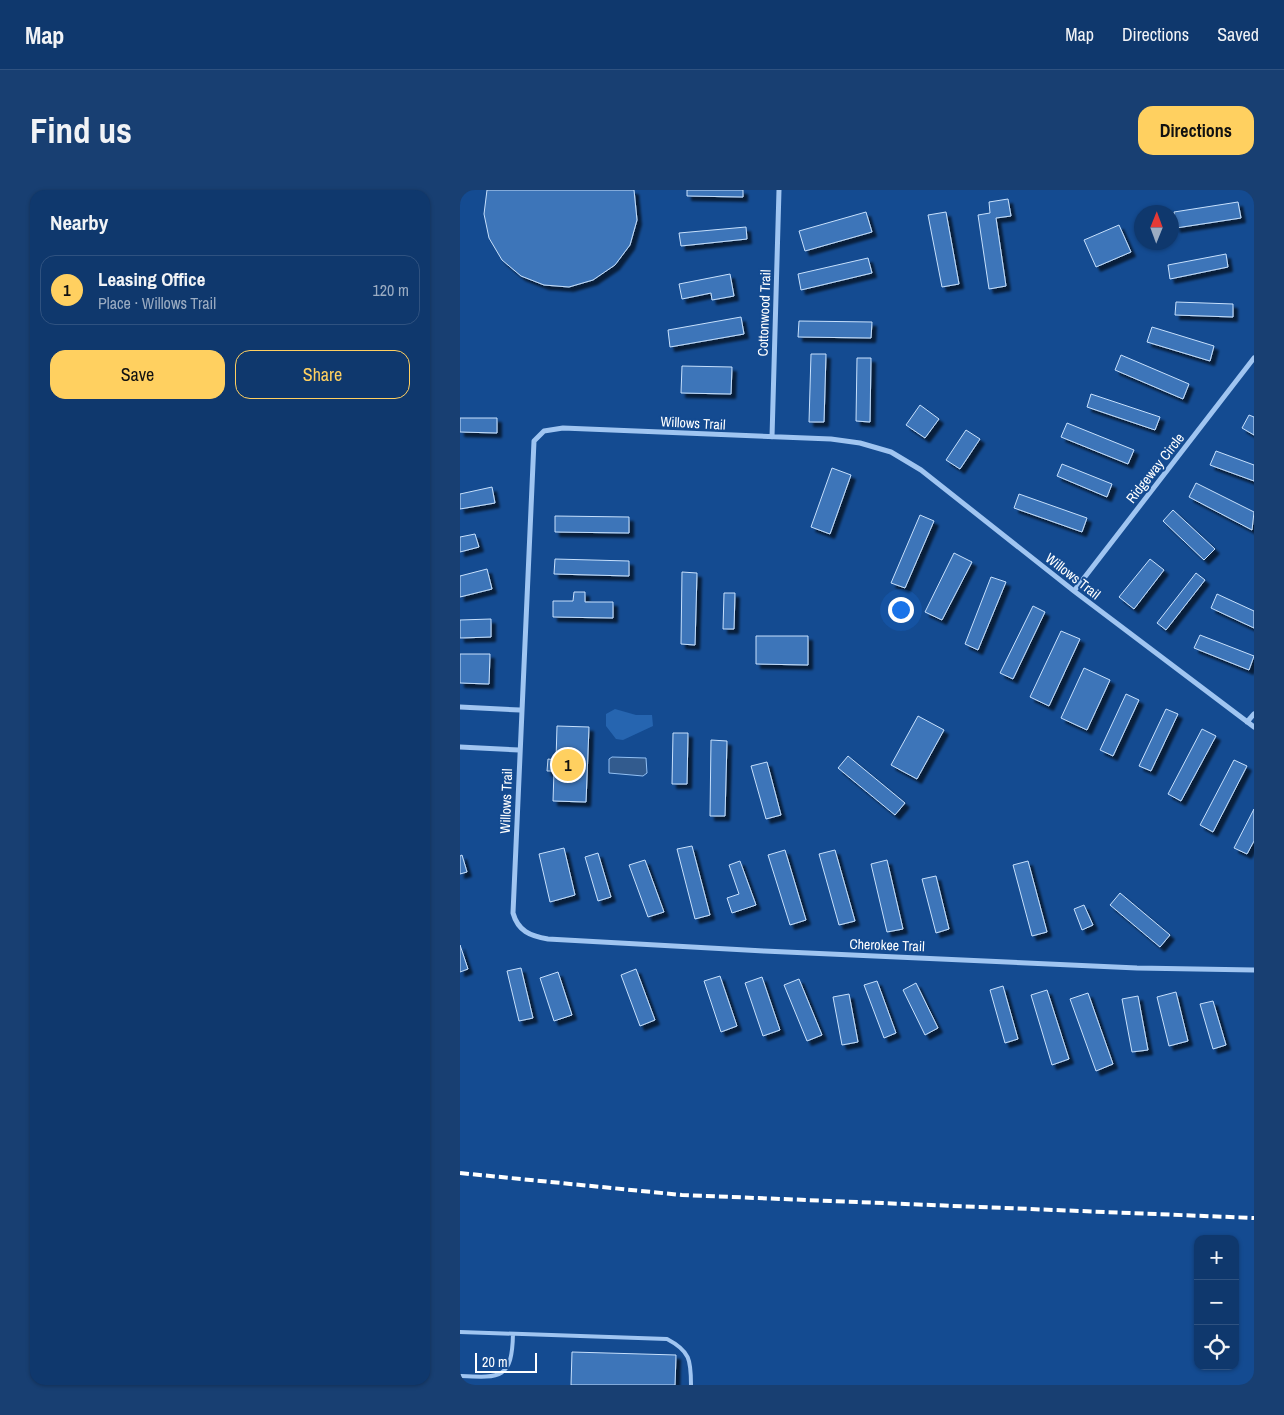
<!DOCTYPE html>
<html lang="en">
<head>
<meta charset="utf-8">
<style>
	:root { --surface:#0f386d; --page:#183f72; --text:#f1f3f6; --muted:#9bacc2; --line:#2f5280; --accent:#ffd060 }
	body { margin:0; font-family:"Archivo Narrow",sans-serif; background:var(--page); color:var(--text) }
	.controls { position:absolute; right:15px; bottom:15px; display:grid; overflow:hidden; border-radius:10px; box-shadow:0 1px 4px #0004 }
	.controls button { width:45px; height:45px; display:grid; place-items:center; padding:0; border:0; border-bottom:1px solid var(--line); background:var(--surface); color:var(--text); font:25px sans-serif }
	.compass { position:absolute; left:674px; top:15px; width:45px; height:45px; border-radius:50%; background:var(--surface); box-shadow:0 1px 4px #0004; rotate:1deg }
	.scale { position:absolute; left:15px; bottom:12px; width:62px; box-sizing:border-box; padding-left:5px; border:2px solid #fff; border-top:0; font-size:14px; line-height:18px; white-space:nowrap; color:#fff; -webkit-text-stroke:4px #144b91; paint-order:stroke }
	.you { position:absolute; left:440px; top:419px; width:18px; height:18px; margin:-12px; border:4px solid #fff; border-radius:50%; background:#1a73e8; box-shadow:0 0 0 8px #1a73e833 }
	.badge { display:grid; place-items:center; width:32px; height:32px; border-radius:50%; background:var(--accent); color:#111; font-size:16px; font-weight:700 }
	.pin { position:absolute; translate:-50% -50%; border:2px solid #fff; box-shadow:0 1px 5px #0006 }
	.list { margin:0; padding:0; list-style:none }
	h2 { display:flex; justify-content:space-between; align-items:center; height:65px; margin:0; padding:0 20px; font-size:21px }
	h2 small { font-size:16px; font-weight:400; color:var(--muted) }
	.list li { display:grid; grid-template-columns:32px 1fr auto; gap:15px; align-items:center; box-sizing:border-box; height:70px; margin:0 10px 10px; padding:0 10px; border:1px solid var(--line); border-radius:15px }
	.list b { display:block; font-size:19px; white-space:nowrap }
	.list p { margin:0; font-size:16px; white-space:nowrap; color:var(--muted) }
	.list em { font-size:16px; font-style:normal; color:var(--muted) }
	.actions { display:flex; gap:10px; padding:15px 20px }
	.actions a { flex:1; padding:11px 0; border:1px solid var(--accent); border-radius:15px; text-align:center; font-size:18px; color:var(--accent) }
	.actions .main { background:var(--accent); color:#111 }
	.icon { flex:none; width:28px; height:28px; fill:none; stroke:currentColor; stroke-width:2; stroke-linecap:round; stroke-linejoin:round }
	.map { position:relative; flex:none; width:794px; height:1195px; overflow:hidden; border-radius:15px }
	header { display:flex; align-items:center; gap:30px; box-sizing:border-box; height:70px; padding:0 25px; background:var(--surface); border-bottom:1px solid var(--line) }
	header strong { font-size:24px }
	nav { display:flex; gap:28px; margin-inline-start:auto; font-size:18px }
	.intro { display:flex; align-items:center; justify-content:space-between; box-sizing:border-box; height:120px; padding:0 30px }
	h1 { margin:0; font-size:35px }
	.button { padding:12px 22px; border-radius:15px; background:var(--accent); color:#111; font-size:18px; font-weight:700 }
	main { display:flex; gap:30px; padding:0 30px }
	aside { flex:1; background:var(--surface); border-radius:15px; box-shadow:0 1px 4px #0004 }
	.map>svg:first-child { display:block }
</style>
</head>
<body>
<header>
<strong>Map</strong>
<nav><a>Map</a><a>Directions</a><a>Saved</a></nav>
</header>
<div class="intro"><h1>Find us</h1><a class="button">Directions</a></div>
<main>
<aside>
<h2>Nearby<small></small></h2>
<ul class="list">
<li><span class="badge">1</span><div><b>Leasing Office</b><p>Place · Willows Trail</p></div><em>120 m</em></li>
</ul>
<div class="actions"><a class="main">Save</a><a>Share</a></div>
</aside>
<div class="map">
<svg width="794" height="1195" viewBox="0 0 794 1195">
	<defs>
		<filter id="shadow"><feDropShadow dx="4.5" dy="4.5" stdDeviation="1" flood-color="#0009"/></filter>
	</defs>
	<rect width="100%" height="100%" fill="#144b91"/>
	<path fill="#2665b0" d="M 155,519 L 176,525 L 192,525 L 193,536 L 163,550 L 156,549 L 146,536 L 146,524 Z"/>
	<path fill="#325b8e" stroke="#92c0f4" d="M 152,567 L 186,568 L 187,583 L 183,586 L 149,583 L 149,569 Z"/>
	<path fill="#3d75b9" stroke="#c7e0fc" filter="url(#shadow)" d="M 27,0 L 174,0 L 177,30 L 170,55 L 155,75 L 133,90 L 109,97 L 84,95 L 61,86 L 42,70 L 29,48 L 24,24 Z
		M 227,0 L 283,0 L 283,7 L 227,6 Z
		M 548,9 L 551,26 L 536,28 L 546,96 L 529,99 L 518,25 L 530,23 L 529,12 Z
		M 778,12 L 781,28 L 716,38 L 714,22 Z
		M 406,22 L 412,42 L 345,61 L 339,41 Z
		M 486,22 L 499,94 L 482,97 L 468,25 Z
		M 659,35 L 671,62 L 636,77 L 624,50 Z
		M 286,37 L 287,49 L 221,56 L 219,43 Z
		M 766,64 L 768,77 L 710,89 L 708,75 Z
		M 408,68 L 412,83 L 341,100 L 338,84 Z
		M 270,84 L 274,106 L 252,110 L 251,103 L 222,109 L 219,94 Z
		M 716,112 L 773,114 L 773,127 L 715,125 Z
		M 281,127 L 284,144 L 210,157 L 208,140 Z
		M 339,131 L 412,132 L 411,148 L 338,147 Z
		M 692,137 L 754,156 L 750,171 L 687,152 Z
		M 351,164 L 366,164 L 364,232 L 349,232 Z
		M 661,165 L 729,194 L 723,209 L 655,180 Z
		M 397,168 L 411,168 L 410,232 L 396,231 Z
		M 222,176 L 272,177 L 271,204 L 221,203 Z
		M 631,204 L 700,227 L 695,240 L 627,217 Z
		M 460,215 L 479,229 L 465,248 L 446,235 Z
		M 789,225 L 794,227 L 794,245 L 782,238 Z
		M 0,228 L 37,228 L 37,243 L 0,242 Z
		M 607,233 L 674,260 L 668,274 L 601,247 Z
		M 506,240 L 520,249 L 500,279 L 486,270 Z
		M 756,261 L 794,275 L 794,291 L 750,275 Z
		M 602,274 L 652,294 L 647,307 L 597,286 Z
		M 372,278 L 391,285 L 370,344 L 351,337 Z
		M 736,293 L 794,322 L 792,340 L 729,307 Z
		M 32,297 L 35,313 L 0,319 L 0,304 Z
		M 559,304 L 627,328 L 622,342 L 554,318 Z
		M 713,320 L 755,359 L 744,370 L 703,331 Z
		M 460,325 L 474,331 L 445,398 L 431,393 Z
		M 95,326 L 169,327 L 169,343 L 95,342 Z
		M 15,344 L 19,357 L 0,362 L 0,347 Z
		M 494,363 L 512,372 L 482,430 L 465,422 Z
		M 95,369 L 169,371 L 169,386 L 94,384 Z
		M 690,369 L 704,380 L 674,419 L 659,407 Z
		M 27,379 L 32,399 L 0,407 L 0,386 Z
		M 222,382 L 237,383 L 235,455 L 221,454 Z
		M 736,383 L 745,390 L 706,440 L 697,433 Z
		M 531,387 L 546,392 L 518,460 L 505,454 Z
		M 114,402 L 125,402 L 125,412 L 153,412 L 153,428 L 93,427 L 93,411 L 113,411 Z
		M 264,403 L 275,403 L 274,439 L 263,439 Z
		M 757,404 L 794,421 L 794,438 L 751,418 Z
		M 573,416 L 585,422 L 553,489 L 540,483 Z
		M 31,429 L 31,447 L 0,448 L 0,430 Z
		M 601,441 L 620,449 L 589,516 L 570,507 Z
		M 740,445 L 794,466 L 789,480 L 734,458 Z
		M 296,446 L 348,446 L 348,475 L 296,474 Z
		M 0,464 L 30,464 L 29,494 L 0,493 Z
		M 624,478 L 650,490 L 627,540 L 601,528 Z
		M 666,504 L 679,510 L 653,566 L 640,560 Z
		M 706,519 L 718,524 L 691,581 L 679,576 Z
		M 458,526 L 484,540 L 457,589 L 431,575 Z
		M 97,536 L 129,537 L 126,612 L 93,611 L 94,581 L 87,581 L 88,569 L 96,570 Z
		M 742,539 L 756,546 L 721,611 L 708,604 Z
		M 213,543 L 228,543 L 227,594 L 212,594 Z
		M 251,550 L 267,551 L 265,626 L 250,626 Z
		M 388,566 L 445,613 L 435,625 L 378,578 Z
		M 774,570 L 787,576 L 753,642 L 740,635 Z
		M 307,572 L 321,625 L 306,629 L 291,576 Z
		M 794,619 L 794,651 L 787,664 L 774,658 Z
		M 232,656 L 250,725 L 235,729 L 217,659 Z
		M 104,658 L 115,705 L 90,712 L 79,664 Z
		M 325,660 L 346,730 L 330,735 L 308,665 Z
		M 375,660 L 395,731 L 379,735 L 359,664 Z
		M 138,663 L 151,707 L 138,711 L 125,667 Z
		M 2,665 L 7,682 L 0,684 L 0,666 Z
		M 185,670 L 204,722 L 188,727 L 169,675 Z
		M 427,670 L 443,739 L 427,742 L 411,674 Z
		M 280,671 L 296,715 L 272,723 L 267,708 L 279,704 L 269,675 Z
		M 568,671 L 587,742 L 572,746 L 553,675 Z
		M 476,686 L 489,739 L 476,743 L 462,689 Z
		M 660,703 L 710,745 L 700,757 L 650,715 Z
		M 624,715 L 633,735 L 622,740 L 614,719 Z
		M 0,755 L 8,779 L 0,782 Z
		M 61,778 L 73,828 L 59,831 L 47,781 Z
		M 176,779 L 195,830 L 180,836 L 161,785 Z
		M 98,782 L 112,825 L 94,831 L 80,788 Z
		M 260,786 L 277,836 L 261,842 L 244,791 Z
		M 302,787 L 320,840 L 303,846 L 285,793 Z
		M 339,789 L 362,845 L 347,851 L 324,795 Z
		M 417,791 L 436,843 L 424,848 L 404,795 Z
		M 456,793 L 478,838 L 465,845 L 443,800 Z
		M 543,796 L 558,849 L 545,853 L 530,800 Z
		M 587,800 L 609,869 L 592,875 L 571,805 Z
		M 716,802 L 728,851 L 709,856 L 697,807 Z
		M 628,803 L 653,874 L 636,881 L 610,809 Z
		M 389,804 L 398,852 L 382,855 L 373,807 Z
		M 678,806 L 688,860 L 672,862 L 662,809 Z
		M 753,811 L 766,855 L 753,859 L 740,814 Z
		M 112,1162 L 216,1165 L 215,1195 L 111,1195 Z"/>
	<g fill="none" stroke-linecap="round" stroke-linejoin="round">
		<path stroke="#a0c5f1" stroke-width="4" d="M 0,1142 L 207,1149 C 230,1161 231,1170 231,1195
			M 0,1186 C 41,1188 52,1189 53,1144"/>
		<path stroke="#a0c5f1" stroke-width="5" d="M 312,247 L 319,0
			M 614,401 L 794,168
			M 0,517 L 60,520
			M 787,532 L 794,524
			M 794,537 L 614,401 L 461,280 L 431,262 L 400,253 L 371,249 L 103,238 L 84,241 L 74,251 L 53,723 C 58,741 70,746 88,749 L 304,761 L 677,778 L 794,780
			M 0,557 L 59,560"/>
		<path stroke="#fff" stroke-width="4" stroke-dasharray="9 4" stroke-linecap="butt" d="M 0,983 L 222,1005 L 794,1028"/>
	</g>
	<g text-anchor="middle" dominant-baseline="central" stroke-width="4" stroke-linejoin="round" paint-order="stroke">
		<g font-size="14" fill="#fff" stroke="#144b91">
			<text transform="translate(304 123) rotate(-88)">Cottonwood Trail</text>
			<text transform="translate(233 233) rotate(3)">Willows Trail</text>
			<text transform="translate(695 278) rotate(-52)">Ridgeway Circle</text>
			<text transform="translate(613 386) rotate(38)">Willows Trail</text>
			<text transform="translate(46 611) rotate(-88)">Willows Trail</text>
			<text transform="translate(427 755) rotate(2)">Cherokee Trail</text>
		</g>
	</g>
</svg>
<div class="controls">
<button>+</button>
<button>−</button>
<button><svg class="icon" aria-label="locate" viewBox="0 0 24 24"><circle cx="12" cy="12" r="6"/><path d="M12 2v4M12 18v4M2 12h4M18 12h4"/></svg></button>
</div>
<svg class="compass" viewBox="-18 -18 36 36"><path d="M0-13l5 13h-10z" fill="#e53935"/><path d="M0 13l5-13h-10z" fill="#9bacc2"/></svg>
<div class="scale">20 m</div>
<div class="you"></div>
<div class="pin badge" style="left:108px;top:575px">1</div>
</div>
</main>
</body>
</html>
